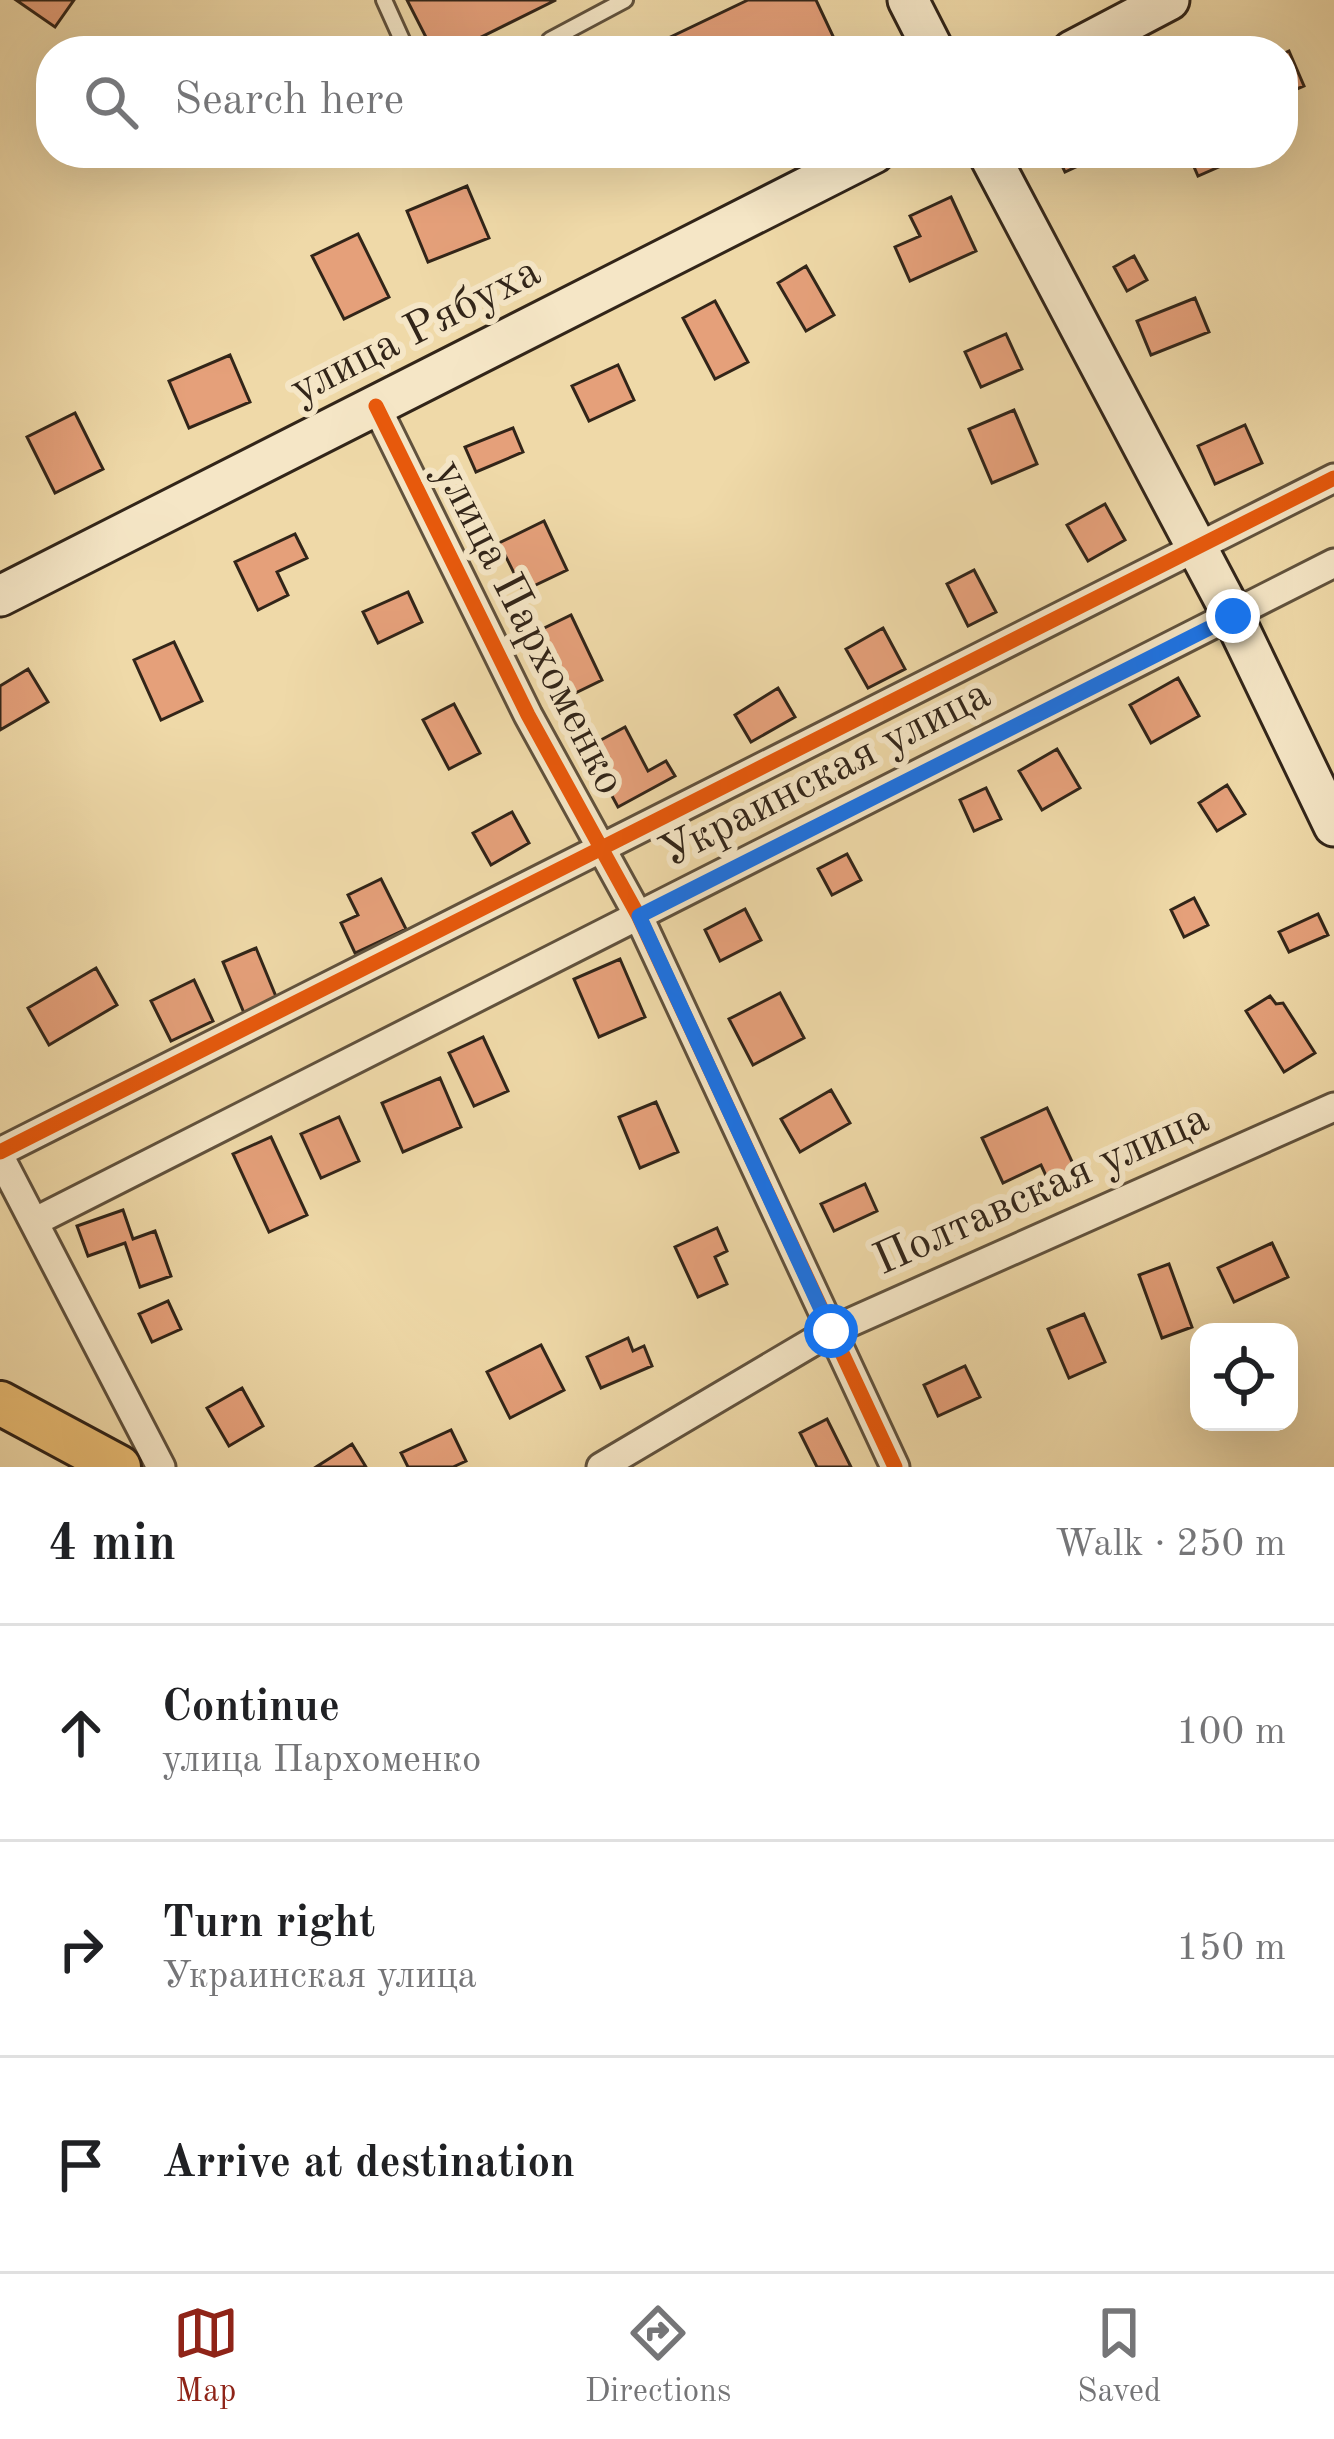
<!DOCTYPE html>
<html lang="en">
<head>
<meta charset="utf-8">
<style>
	:root { --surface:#fff; --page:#f2f2f2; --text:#202124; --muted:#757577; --line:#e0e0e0; --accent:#8f2418 }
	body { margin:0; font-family:"Old Standard TT",serif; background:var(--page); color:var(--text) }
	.controls { position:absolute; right:36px; bottom:36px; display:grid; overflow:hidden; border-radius:24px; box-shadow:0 12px 48px #0002 }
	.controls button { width:108px; height:108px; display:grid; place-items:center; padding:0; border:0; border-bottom:3px solid var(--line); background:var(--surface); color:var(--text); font:60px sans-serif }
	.stop { position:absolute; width:36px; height:36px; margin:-27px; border:9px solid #1a73e8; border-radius:50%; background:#fff }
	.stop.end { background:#1a73e8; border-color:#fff; box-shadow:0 3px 12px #0008 }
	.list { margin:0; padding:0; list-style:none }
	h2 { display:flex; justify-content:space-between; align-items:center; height:156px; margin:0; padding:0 48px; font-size:51px }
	h2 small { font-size:39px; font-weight:400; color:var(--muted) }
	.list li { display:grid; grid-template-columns:78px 1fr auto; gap:36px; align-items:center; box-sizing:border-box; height:216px; padding:0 48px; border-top:3px solid var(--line) }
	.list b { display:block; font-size:45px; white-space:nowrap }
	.list p { margin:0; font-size:39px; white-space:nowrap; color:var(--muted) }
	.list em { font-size:39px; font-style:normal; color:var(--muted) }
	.icon { flex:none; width:66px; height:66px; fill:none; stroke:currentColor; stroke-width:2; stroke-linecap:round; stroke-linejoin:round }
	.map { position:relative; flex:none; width:1334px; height:1467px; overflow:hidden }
	.search { position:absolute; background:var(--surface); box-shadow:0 12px 48px #0002; left:36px; right:36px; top:36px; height:132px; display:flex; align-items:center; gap:30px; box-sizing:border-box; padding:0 42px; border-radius:48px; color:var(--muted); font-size:45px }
	.sheet { height:804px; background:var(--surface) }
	nav { display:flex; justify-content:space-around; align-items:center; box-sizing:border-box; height:168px; border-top:3px solid var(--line); background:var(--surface); font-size:33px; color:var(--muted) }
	nav a { display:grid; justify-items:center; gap:6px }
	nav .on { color:var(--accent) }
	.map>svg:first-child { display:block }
</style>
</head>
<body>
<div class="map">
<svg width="1334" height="1467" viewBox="0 0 1334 1467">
	<rect width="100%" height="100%" fill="#efd9a8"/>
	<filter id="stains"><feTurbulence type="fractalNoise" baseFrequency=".00167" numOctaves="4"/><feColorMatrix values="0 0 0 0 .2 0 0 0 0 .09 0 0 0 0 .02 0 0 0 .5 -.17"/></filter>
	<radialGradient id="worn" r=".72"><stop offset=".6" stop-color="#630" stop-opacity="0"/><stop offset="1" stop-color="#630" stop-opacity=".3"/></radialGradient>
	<path fill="#e5a07a" stroke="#322519" stroke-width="3" d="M 16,0 L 74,0 L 55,27 Z
		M 407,0 L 556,0 L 453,51 L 433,51 Z
		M 748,0 L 816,0 L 840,51 L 661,51 L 658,43 Z
		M 1289,51 L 1304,86 L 1283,95 L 1283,54 Z
		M 1056,153 L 1106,153 L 1065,172 Z
		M 1188,153 L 1245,153 L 1246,155 L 1198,176 Z
		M 467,186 L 489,238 L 428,262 L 407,211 Z
		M 951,197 L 976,251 L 910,281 L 895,247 L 920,236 L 910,216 Z
		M 358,234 L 389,297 L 344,319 L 312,256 Z
		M 1134,256 L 1147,280 L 1127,291 L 1114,267 Z
		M 806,266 L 834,315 L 806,331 L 778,283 Z
		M 1195,298 L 1209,332 L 1151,355 L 1137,321 Z
		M 715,301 L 748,362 L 715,379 L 683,318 Z
		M 1006,334 L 1022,369 L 981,387 L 965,352 Z
		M 230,355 L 250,402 L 189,428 L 169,381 Z
		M 618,365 L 634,400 L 589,421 L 572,386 Z
		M 1014,410 L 1037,464 L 992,483 L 969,429 Z
		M 75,413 L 103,469 L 55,493 L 27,437 Z
		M 1245,425 L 1262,463 L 1215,484 L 1198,446 Z
		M 513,428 L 523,452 L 476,472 L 465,447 Z
		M 1105,504 L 1125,540 L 1088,561 L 1067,525 Z
		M 544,521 L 567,570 L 523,591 L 499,543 Z
		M 295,534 L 307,558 L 277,572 L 288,595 L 258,610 L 235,562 Z
		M 974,570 L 996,612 L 968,626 L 947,584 Z
		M 408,592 L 422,622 L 378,643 L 363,612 Z
		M 571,615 L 602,680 L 561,700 L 530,635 Z
		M 883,628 L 905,669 L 868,688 L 846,649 Z
		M 174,642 L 202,701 L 161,720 L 134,660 Z
		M 28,669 L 48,702 L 0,730 L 0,686 Z
		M 1178,678 L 1199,716 L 1151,743 L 1130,705 Z
		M 778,688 L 795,717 L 751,742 L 735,715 Z
		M 454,704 L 480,753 L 449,769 L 423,720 Z
		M 625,727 L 648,771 L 666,761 L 675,776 L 618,807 L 586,748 Z
		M 1057,749 L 1080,788 L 1042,810 L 1019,771 Z
		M 1227,785 L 1245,814 L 1217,831 L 1199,803 Z
		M 986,788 L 1001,819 L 974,831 L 960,800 Z
		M 512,812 L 529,843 L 491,865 L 473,833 Z
		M 847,854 L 861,880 L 832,895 L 818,869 Z
		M 381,879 L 406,929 L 355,953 L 341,923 L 358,915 L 348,895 Z
		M 1194,898 L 1208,925 L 1184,937 L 1171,910 Z
		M 745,909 L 761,940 L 720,961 L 705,930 Z
		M 1318,914 L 1328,935 L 1289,952 L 1279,932 Z
		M 256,948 L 277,999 L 244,1013 L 223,962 Z
		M 620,959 L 645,1017 L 599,1037 L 574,979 Z
		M 96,968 L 117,1005 L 49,1045 L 28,1008 Z
		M 194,980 L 213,1021 L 171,1041 L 151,1001 Z
		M 780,993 L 804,1038 L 753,1065 L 729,1019 Z
		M 1270,996 L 1276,1004 L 1283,1003 L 1315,1053 L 1284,1072 L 1246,1011 Z
		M 483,1037 L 508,1091 L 474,1106 L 449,1053 Z
		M 440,1078 L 461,1127 L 403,1152 L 382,1103 Z
		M 831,1090 L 850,1123 L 800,1152 L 781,1119 Z
		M 656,1102 L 678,1152 L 640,1168 L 619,1117 Z
		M 1047,1108 L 1075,1168 L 1048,1180 L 1041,1165 L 1003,1183 L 982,1138 Z
		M 339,1117 L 359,1161 L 321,1178 L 301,1134 Z
		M 271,1137 L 307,1215 L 269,1232 L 233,1154 Z
		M 865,1184 L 877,1211 L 834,1231 L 821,1204 Z
		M 123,1210 L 133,1239 L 155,1231 L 171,1276 L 140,1287 L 125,1243 L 88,1256 L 77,1226 Z
		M 717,1228 L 727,1251 L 715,1257 L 727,1284 L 698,1297 L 675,1247 Z
		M 1272,1243 L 1288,1277 L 1234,1302 L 1218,1268 Z
		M 1169,1264 L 1192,1327 L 1162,1338 L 1139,1275 Z
		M 168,1301 L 181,1329 L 152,1342 L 139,1314 Z
		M 1084,1314 L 1105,1362 L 1069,1378 L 1048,1329 Z
		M 628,1338 L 633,1351 L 644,1346 L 652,1366 L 601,1388 L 587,1357 Z
		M 541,1345 L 564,1390 L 510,1418 L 487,1372 Z
		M 965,1366 L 980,1397 L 938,1416 L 924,1385 Z
		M 242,1388 L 263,1426 L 229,1446 L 207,1408 Z
		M 827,1419 L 851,1467 L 817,1467 L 800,1433 Z
		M 451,1430 L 466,1461 L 453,1467 L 408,1467 L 401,1453 Z
		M 352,1444 L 366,1467 L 316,1467 Z"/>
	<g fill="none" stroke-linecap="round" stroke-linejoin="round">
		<g stroke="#61523d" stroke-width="20">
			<path id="lane" d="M 384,0 L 407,51
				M 550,40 L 625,0"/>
		</g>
		<g stroke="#61523d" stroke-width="33">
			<path id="street" d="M 376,406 L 528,715 L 639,917 L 895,1467
				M 0,1152 L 1334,478
				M 0,1157 L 161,1467
				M 34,1222 L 1334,563
				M 601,1467 L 831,1331 L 1334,1107"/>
		</g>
		<g stroke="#322519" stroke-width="45">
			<path id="secondary" d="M 908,0 L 934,51
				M 1072,51 L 1169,0
				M 988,153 L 1233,616 L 1334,826
				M 0,596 L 874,153"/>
		</g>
		<g stroke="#322519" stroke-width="48">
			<path id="primary" d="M 0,1403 L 119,1467"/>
		</g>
		<use href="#lane" stroke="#f5e6c6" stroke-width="14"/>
		<use href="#street" stroke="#f5e6c6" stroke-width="27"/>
		<use href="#secondary" stroke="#f5e6c6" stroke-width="39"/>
		<use href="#primary" stroke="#e8bc74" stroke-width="42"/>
		<g stroke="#f5e6c6" stroke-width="22">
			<path id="cycleway" d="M 376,406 L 528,715 L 639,917 L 895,1467
				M 0,1152 L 1334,478"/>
		</g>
		<use href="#cycleway" stroke="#e8590c" stroke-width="15"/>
	</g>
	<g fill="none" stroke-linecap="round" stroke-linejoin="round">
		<path stroke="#1a73e8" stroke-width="15" d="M 831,1331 L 639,916 L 1233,616"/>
	</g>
	<g text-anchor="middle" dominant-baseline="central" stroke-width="12" stroke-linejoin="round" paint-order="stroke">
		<g font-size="45" fill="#322519" stroke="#f5e6c6">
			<text transform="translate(416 332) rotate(-27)">улица Рябуха</text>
			<text transform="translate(528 628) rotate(63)">улица Пархоменко</text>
			<text transform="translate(826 775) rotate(-27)">Украинская улица</text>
			<text transform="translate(1042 1191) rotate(-24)">Полтавская улица</text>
		</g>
	</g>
	<rect width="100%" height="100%" filter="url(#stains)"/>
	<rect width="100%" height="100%" fill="url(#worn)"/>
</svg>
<div class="controls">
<button><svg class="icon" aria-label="locate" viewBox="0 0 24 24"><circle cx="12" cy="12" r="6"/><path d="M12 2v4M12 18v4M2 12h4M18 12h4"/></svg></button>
</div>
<div class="stop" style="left:831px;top:1331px"></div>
<div class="stop end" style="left:1233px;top:616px"></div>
<div class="search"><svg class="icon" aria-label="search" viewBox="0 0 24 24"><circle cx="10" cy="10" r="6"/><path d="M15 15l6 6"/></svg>Search here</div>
</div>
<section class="sheet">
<h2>4 min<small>Walk · 250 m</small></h2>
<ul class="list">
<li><svg class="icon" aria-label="ahead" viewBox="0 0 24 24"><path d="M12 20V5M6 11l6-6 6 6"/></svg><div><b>Continue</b><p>улица Пархоменко</p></div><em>100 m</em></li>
<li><svg class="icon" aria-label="right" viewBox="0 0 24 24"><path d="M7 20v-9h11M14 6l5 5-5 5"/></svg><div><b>Turn right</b><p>Украинская улица</p></div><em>150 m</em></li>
<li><svg class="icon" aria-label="arrive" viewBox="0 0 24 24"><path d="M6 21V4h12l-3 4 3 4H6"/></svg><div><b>Arrive at destination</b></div></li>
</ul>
</section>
<nav>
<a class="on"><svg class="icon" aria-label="map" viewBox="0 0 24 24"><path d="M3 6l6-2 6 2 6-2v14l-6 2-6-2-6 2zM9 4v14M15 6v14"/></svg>Map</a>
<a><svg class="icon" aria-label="directions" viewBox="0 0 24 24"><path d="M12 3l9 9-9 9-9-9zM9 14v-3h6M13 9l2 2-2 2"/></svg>Directions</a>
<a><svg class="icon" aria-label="saved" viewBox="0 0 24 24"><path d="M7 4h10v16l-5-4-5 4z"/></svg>Saved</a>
</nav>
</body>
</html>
